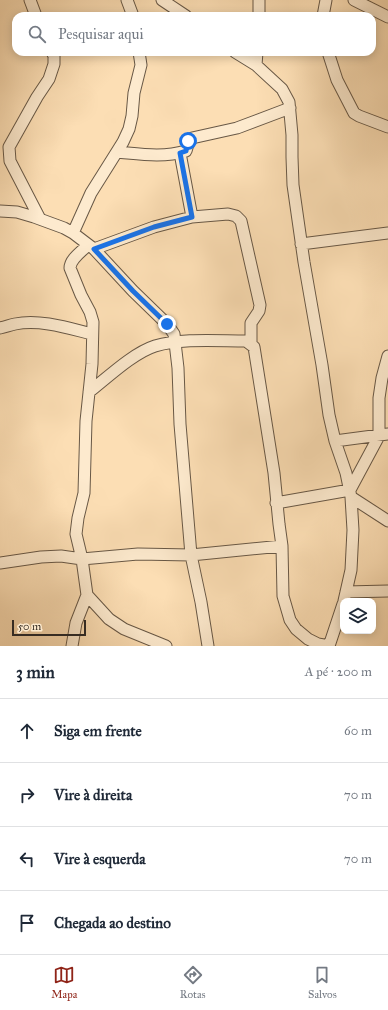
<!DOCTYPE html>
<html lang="pt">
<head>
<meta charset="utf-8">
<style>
	:root { --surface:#fff; --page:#f6f6f7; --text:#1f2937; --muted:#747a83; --line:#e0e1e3; --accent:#8f2418 }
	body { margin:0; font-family:"IM FELL Great Primer",serif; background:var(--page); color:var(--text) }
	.controls { position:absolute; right:12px; bottom:12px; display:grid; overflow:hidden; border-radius:8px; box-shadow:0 2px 10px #0003 }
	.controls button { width:36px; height:36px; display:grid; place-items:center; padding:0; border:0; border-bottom:1px solid var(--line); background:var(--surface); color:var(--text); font:20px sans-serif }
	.scale { position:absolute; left:12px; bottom:10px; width:74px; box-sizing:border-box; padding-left:4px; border:2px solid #372c22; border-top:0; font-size:11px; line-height:14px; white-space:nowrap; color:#372c22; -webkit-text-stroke:3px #fdeace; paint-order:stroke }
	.stop { position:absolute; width:12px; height:12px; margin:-9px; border:3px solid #1a73e8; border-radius:50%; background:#fff }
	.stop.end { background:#1a73e8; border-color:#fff; box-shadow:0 1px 4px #0008 }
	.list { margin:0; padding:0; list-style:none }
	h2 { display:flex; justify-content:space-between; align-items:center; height:52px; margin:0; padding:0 16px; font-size:17px }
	h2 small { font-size:13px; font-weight:400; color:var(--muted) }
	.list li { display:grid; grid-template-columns:26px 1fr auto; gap:12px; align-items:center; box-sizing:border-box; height:64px; padding:0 16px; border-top:1px solid var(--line) }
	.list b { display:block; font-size:15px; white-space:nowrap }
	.list em { font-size:13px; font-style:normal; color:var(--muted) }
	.icon { flex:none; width:22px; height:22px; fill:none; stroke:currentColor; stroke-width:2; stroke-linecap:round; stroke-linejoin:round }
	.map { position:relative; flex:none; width:388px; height:646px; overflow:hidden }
	.search { position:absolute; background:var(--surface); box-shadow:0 2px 10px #0003; left:12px; right:12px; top:12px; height:44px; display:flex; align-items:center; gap:10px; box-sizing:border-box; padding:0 14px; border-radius:12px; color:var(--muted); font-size:15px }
	.sheet { height:308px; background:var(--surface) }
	nav { display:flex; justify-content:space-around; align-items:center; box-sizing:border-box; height:56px; border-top:1px solid var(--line); background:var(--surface); font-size:11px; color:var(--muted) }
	nav a { display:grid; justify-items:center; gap:2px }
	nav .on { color:var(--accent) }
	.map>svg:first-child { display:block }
</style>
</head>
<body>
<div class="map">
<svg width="388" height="646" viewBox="0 0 388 646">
	<rect width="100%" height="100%" fill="#fcdeb4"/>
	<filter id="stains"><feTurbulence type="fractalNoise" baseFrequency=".005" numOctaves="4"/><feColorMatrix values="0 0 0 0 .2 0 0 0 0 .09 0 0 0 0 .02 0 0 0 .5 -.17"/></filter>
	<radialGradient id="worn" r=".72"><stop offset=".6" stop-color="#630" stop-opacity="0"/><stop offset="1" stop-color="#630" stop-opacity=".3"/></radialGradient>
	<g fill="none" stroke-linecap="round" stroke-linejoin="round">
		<g stroke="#685846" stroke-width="13">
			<path id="street" d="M 30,0 L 36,16
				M 127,0 L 133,16
				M 162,0 L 186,16
				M 354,0 L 388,17
				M 259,16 L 259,0
				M 323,16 L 326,0
				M 235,52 L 256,65 L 282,89 L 289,102 L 292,135 L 292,157 L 293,185 L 304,262 L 322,365 L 329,415 L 335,441 L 346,473 L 351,497 L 353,530 L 351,570 L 344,601
				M 328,52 L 337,80 L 354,113 L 359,116 L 388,127
				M 256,65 L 257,52
				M 117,152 C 140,154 163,158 186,151 L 189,141 L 192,138 L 237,128 L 290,108
				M 0,211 L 17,212 L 34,217 L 64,228 L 73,233 L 94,249 L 133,291 L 167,324 L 174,334 L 178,368 L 180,424 L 191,555 L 201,602 L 208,646
				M 192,217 L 228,214 L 236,216 L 241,221 L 260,305 L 259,311 L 251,323 L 251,343
				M 40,219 L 10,161 L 9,147 L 37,97 L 49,79 L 54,64 L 54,56 L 52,52
				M 73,233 L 91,193 L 123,142 L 129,129 L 132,116 L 134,93 L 141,65 L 139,52
				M 301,244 L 388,233
				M 94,249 L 154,227 L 192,217 L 180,153
				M 0,328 C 5,327 10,325 15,324 C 40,319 68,328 92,334
				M 89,392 C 107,378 133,353 155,346 C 182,338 217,341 246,341 L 254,347 L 274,473 L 279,524 L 282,546 L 283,596 L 290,620 L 296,629 L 308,639 L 318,644 L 329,646
				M 335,441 L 388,434
				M 351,497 L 388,521
				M 276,503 L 350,490 L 379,436 L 379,398 L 382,378 L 388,356
				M 0,563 L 41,557 L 61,556 L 82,559 L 138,554 L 191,555 L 282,546
				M 346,592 L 388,591
				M 87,595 L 109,619 L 124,629 L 166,646
				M 72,646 L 76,623 L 87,595 L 82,559 L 76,534 L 78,518 L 84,493 L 86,421 L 92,364 L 93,322 L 90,312 L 81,295 L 70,268 C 70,259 82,251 88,245
				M 329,646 L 343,604"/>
		</g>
		<use href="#street" stroke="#fdeace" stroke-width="11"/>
	</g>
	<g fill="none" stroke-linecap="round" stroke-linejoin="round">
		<path stroke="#1a73e8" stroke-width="5" d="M 167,324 L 133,291 L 94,249 L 154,227 L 192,217 L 180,153 L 186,151 L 188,141"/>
	</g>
	<rect width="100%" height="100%" filter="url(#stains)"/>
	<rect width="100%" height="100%" fill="url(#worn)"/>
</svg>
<div class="controls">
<button><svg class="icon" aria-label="layers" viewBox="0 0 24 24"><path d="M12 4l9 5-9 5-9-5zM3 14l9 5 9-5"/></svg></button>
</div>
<div class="scale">50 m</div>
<div class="stop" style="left:188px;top:141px"></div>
<div class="stop end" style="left:167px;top:324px"></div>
<div class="search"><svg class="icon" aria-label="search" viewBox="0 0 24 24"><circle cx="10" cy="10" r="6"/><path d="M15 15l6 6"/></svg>Pesquisar aqui</div>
</div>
<section class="sheet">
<h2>3 min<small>A pé · 200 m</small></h2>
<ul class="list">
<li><svg class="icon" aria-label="ahead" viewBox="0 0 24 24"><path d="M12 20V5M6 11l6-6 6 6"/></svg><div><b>Siga em frente</b></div><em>60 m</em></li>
<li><svg class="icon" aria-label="right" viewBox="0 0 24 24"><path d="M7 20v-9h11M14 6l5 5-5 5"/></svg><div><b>Vire à direita</b></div><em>70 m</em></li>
<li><svg class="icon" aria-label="left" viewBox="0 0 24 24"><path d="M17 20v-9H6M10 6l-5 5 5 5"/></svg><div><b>Vire à esquerda</b></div><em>70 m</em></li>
<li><svg class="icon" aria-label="arrive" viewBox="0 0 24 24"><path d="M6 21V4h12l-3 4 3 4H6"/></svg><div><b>Chegada ao destino</b></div></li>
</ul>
</section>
<nav>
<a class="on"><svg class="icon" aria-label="map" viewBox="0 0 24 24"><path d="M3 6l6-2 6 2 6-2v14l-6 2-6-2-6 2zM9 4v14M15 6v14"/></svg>Mapa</a>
<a><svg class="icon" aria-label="directions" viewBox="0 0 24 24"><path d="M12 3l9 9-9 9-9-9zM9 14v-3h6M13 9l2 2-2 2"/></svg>Rotas</a>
<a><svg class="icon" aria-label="saved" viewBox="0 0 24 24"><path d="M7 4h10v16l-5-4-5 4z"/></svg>Salvos</a>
</nav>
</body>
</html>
